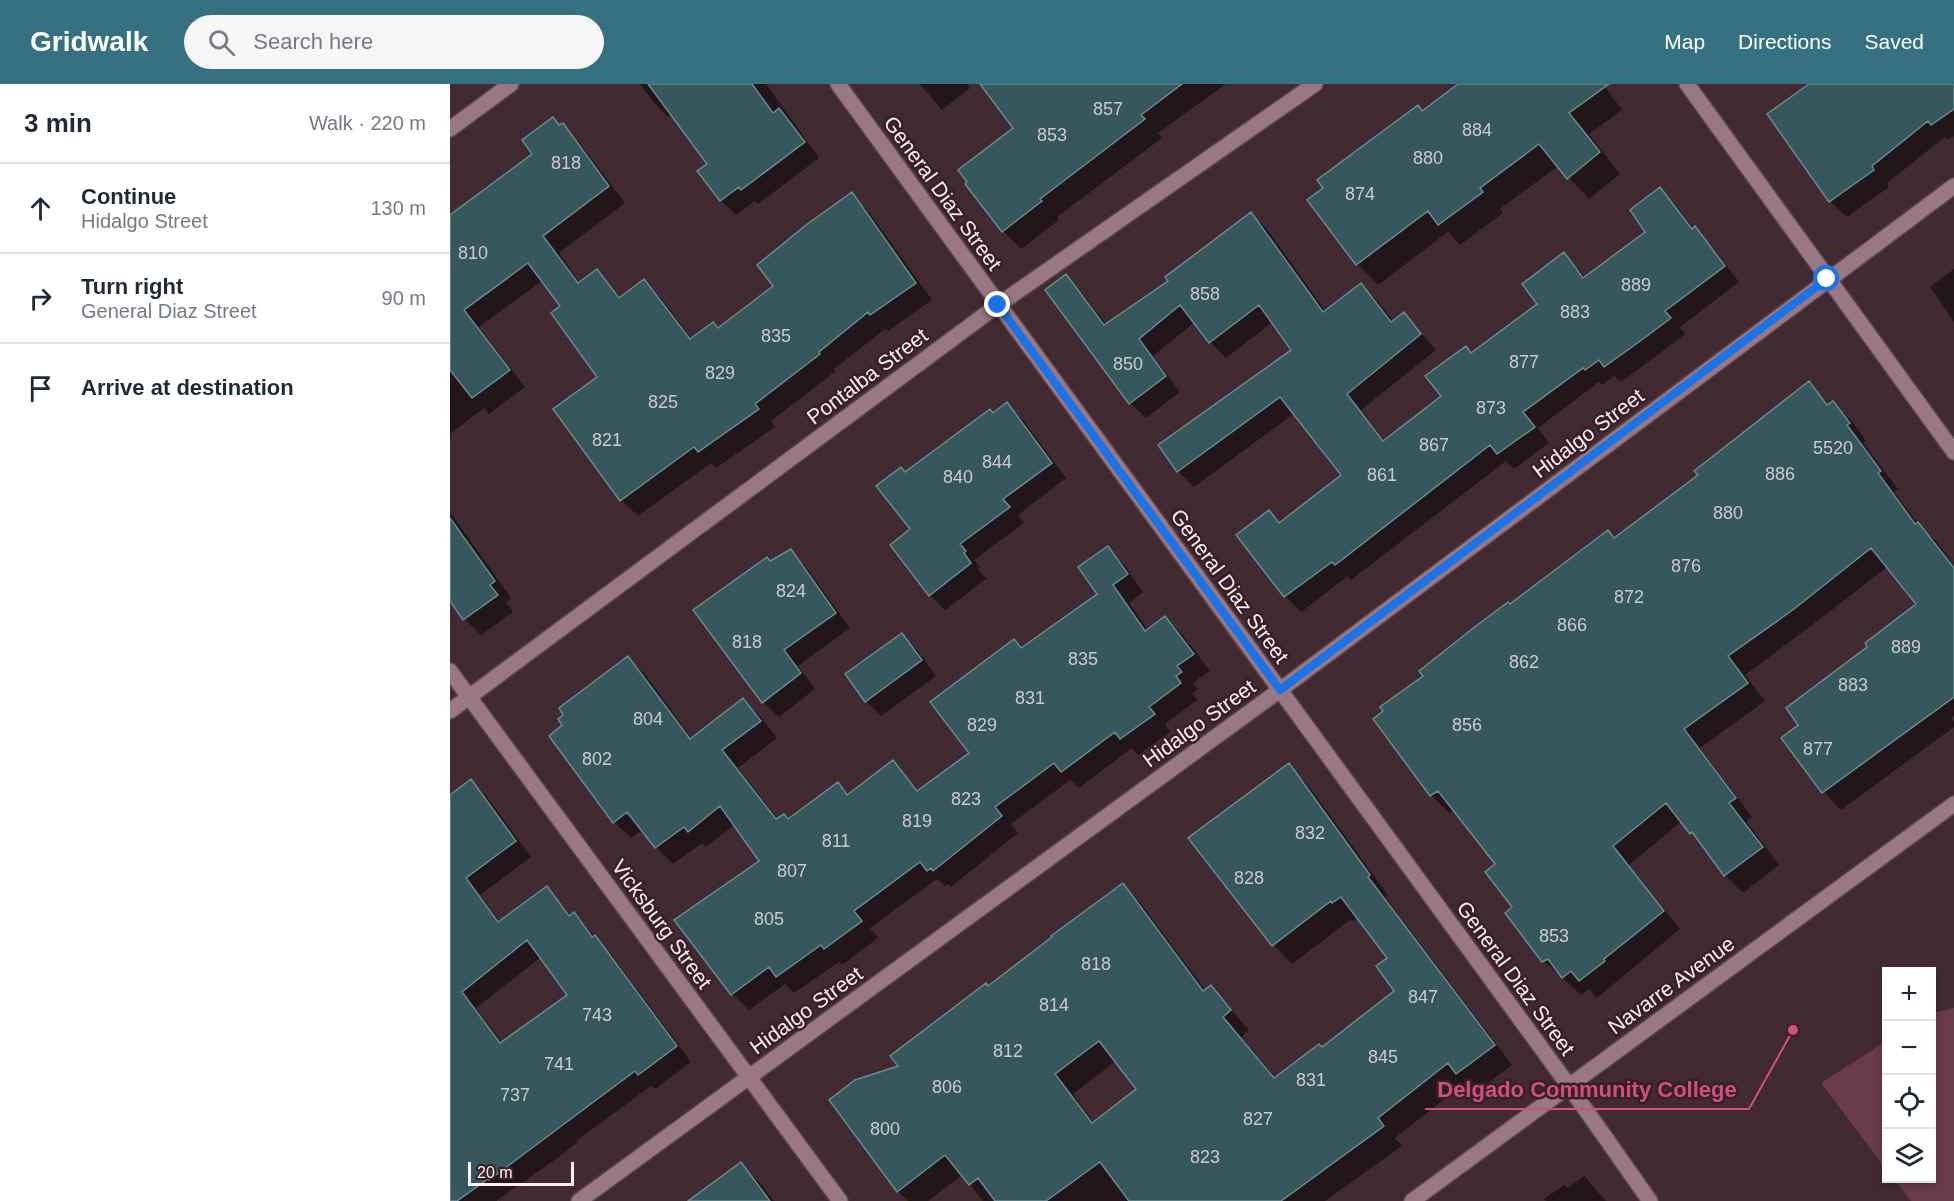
<!DOCTYPE html>
<html lang="en">
<head>
<meta charset="utf-8">
<style>
	:root { --surface:#fff; --page:#f6f6f7; --text:#1f2937; --muted:#747a83; --line:#e0e1e3; --accent:#367181 }
	body { margin:0; font-family:Helvetica,sans-serif; background:var(--page); color:var(--text) }
	.controls { position:absolute; right:18px; bottom:18px; display:grid; overflow:hidden; border-radius:0px; box-shadow:0 3px 9px #0003 }
	.controls button { width:54px; height:54px; display:grid; place-items:center; padding:0; border:0; border-bottom:2px solid var(--line); background:var(--surface); color:var(--text); font:30px sans-serif }
	.scale { position:absolute; left:18px; bottom:15px; width:106px; box-sizing:border-box; padding-left:6px; border:3px solid #fdeff4; border-top:0; font-size:16px; line-height:21px; white-space:nowrap; color:#fdeff4; -webkit-text-stroke:4px #382029; paint-order:stroke }
	.stop { position:absolute; width:18px; height:18px; margin:-14px; border:4px solid #1a73e8; border-radius:50%; background:#fff }
	.stop.end { background:#1a73e8; border-color:#fff; box-shadow:0 2px 6px #0008 }
	.list { margin:0; padding:0; list-style:none }
	h2 { display:flex; justify-content:space-between; align-items:center; height:78px; margin:0; padding:0 24px; font-size:26px }
	h2 small { font-size:20px; font-weight:400; color:var(--muted) }
	.list li { display:grid; grid-template-columns:39px 1fr auto; gap:18px; align-items:center; box-sizing:border-box; height:90px; padding:0 24px; border-top:2px solid var(--line) }
	.list b { display:block; font-size:22px; white-space:nowrap }
	.list p { margin:0; font-size:20px; white-space:nowrap; color:var(--muted) }
	.list em { font-size:20px; font-style:normal; color:var(--muted) }
	.icon { flex:none; width:33px; height:33px; fill:none; stroke:currentColor; stroke-width:2; stroke-linecap:round; stroke-linejoin:round }
	.map { position:relative; flex:none; width:1504px; height:1117px; overflow:hidden }
	header { display:flex; align-items:center; gap:36px; box-sizing:border-box; height:84px; padding:0 30px; background:var(--accent); color:#fff }
	header strong { font-size:28px }
	nav { display:flex; gap:33px; margin-inline-start:auto; font-size:21px }
	.search { width:420px; height:54px; background:var(--page); display:flex; align-items:center; gap:15px; box-sizing:border-box; padding:0 21px; border-radius:33px; color:var(--muted); font-size:22px }
	main { display:flex }
	aside { flex:1; background:var(--surface) }
	.map>svg:first-child { display:block }
</style>
</head>
<body>
<header>
<strong>Gridwalk</strong>
<div class="search"><svg class="icon" aria-label="search" viewBox="0 0 24 24"><circle cx="10" cy="10" r="6"/><path d="M15 15l6 6"/></svg>Search here</div>
<nav><a>Map</a><a>Directions</a><a>Saved</a></nav>
</header>
<main>
<aside>
<h2>3 min<small>Walk · 220 m</small></h2>
<ul class="list">
<li><svg class="icon" aria-label="ahead" viewBox="0 0 24 24"><path d="M12 20V5M6 11l6-6 6 6"/></svg><div><b>Continue</b><p>Hidalgo Street</p></div><em>130 m</em></li>
<li><svg class="icon" aria-label="right" viewBox="0 0 24 24"><path d="M7 20v-9h11M14 6l5 5-5 5"/></svg><div><b>Turn right</b><p>General Diaz Street</p></div><em>90 m</em></li>
<li><svg class="icon" aria-label="arrive" viewBox="0 0 24 24"><path d="M6 21V4h12l-3 4 3 4H6"/></svg><div><b>Arrive at destination</b></div></li>
</ul>
</aside>
<div class="map">
<svg width="1504" height="1117" viewBox="0 0 1504 1117">
	<rect width="100%" height="100%" fill="#422a33"/>
	<path fill="#693b4d" d="M 1504,924 L 1504,1117 L 1461,1117 L 1444,1095 L 1482,1094 L 1482,929 Z
		M 1436,957 L 1436,1085 L 1371,999 Z"/>
	<path fill="#0007" fill-rule="evenodd" d="M 190,0 L 316,0 L 369,74 L 308,120 L 305,117 L 286,131 L 271,116 L 259,81 L 222,30 L 218,33 L 203,18 Z
		M 470,0 L 517,0 L 520,4 L 492,26 Z
		M 532,0 L 776,0 L 708,49 L 712,54 L 607,133 L 609,136 L 571,165 L 553,147 L 565,44 Z
		M 1011,0 L 1153,0 L 1172,26 L 1139,50 L 1170,90 L 1139,115 L 1108,82 L 1050,125 L 1053,129 L 1010,161 L 998,148 L 928,201 L 907,180 L 875,105 L 869,96 L 968,23 L 973,28 Z
		M 1362,0 L 1504,0 L 1504,52 L 1498,56 L 1495,53 L 1437,99 L 1439,103 L 1397,133 L 1380,117 Z
		M 103,35 L 129,58 L 175,119 L 109,169 L 130,199 L 146,187 L 171,214 L 194,197 L 211,214 L 242,255 L 269,245 L 325,202 L 402,110 L 418,127 L 482,216 L 438,247 L 435,245 L 384,285 L 386,287 L 321,337 L 325,343 L 266,384 L 261,379 L 188,432 L 171,416 L 149,293 L 112,222 L 93,196 L 29,243 L 75,303 L 39,330 L 34,324 L 0,350 L 0,133 L 85,71 Z
		M 1210,105 L 1226,121 L 1244,145 L 1260,160 L 1289,198 L 1230,243 L 1235,250 L 1209,270 L 1171,298 L 1164,292 L 1152,301 L 1149,298 L 1088,344 L 1099,359 L 1064,385 L 1056,377 L 901,496 L 898,492 L 851,528 L 835,512 L 788,451 L 819,428 L 830,440 L 893,392 L 845,329 L 744,403 L 728,387 L 710,361 L 843,266 L 823,238 L 776,274 L 760,258 L 745,238 L 703,272 L 730,308 L 696,334 L 680,319 L 615,192 L 631,208 L 657,241 L 720,197 L 801,130 L 817,145 L 876,228 L 911,201 L 927,216 L 944,238 L 954,230 L 986,266 L 911,326 L 935,357 L 993,312 L 1022,270 L 1089,221 L 1114,170 L 1136,194 L 1198,148 Z
		M 1504,185 L 1504,238 L 1480,203 Z
		M 1359,299 L 1380,321 L 1383,319 L 1401,336 L 1416,357 L 1413,359 L 1448,405 L 1444,408 L 1468,440 L 1486,457 L 1504,481 L 1504,632 L 1501,634 L 1504,638 L 1504,643 L 1391,726 L 1374,708 L 1333,654 L 1350,641 L 1419,563 L 1468,520 L 1437,483 L 1361,542 L 1295,591 L 1315,617 L 1250,664 L 1302,733 L 1296,737 L 1329,781 L 1293,809 L 1275,791 L 1254,762 L 1232,737 L 1179,781 L 1230,845 L 1147,914 L 1139,905 L 1131,911 L 1094,877 L 1057,829 L 1064,824 L 1048,780 L 1004,725 L 999,729 L 981,711 L 925,635 L 1060,522 L 1165,455 L 1250,391 Z
		M 557,320 L 572,335 L 616,394 L 568,431 L 574,439 L 524,476 L 530,483 L 528,485 L 536,495 L 495,526 L 480,511 L 463,446 L 455,389 Z
		M 0,428 L 61,514 L 56,518 L 63,528 L 31,551 L 15,535 L 0,515 Z
		M 658,464 L 674,481 L 693,508 L 679,519 L 698,546 L 715,534 L 732,550 L 760,587 L 743,599 L 748,605 L 742,610 L 747,616 L 715,640 L 720,648 L 688,671 L 682,664 L 629,704 L 620,696 L 561,740 L 568,749 L 501,803 L 498,800 L 495,802 L 487,795 L 420,844 L 428,854 L 392,881 L 389,878 L 344,909 L 335,900 L 299,926 L 282,910 L 311,777 L 285,740 L 256,763 L 252,759 L 223,780 L 207,764 L 193,746 L 181,754 L 164,738 L 115,641 L 178,574 L 195,590 L 242,655 L 293,616 L 310,632 L 327,654 L 288,684 L 328,735 L 339,737 L 388,700 L 399,711 L 443,678 L 469,707 L 521,669 L 564,557 L 572,565 L 649,510 Z
		M 340,467 L 356,483 L 400,544 L 348,582 L 365,605 L 329,633 L 313,618 L 320,478 Z
		M 452,551 L 467,566 L 486,592 L 431,632 L 416,617 Z
		M 838,681 L 857,700 L 938,811 L 935,813 L 1062,981 L 1026,1008 L 1016,998 L 945,1054 L 952,1062 L 875,1117 L 533,1117 L 512,1091 L 478,1117 L 458,1117 L 448,1107 L 450,983 L 538,904 L 673,801 L 691,820 L 756,907 L 761,903 L 799,946 L 791,953 L 826,994 L 872,965 L 946,907 L 939,874 L 908,833 L 902,837 L 900,836 L 842,880 L 824,861 L 740,754 ZM 666,977 L 688,1005 L 644,1039 L 623,1010 Z
		M 21,697 L 37,713 L 81,773 L 30,811 L 50,838 L 97,804 L 121,832 L 124,830 L 160,869 L 241,978 L 205,1005 L 201,1002 L 126,1057 L 128,1058 L 106,1075 L 46,1117 L 0,1117 L 0,713 ZM 91,873 L 119,911 L 53,959 L 26,924 Z
		M 291,1080 L 312,1101 L 324,1117 L 245,1117 Z
		M 1134,1092 L 1156,1117 L 1096,1117 L 1094,1115 L 1114,1101 L 1117,1104 Z"/>
	<path fill="#36575c" stroke="#698b90" stroke-width="1.5" fill-rule="evenodd" d="M 198,0 L 302,0 L 323,29 L 329,24 L 355,58 L 291,106 L 289,103 L 270,117 L 247,87 L 257,80 Z
		M 530,0 L 732,0 L 691,31 L 695,35 L 590,115 L 592,117 L 552,148 L 515,100 L 517,98 L 508,86 L 563,44 Z
		M 1008,0 L 1159,0 L 1119,29 L 1150,68 L 1117,95 L 1089,60 L 1030,104 L 1033,108 L 988,141 L 978,127 L 906,181 L 857,116 L 873,104 L 867,96 L 968,21 L 972,27 Z
		M 1359,0 L 1504,0 L 1504,25 L 1481,41 L 1478,37 L 1422,82 L 1424,86 L 1379,118 L 1317,30 Z
		M 103,33 L 109,41 L 113,39 L 159,102 L 93,152 L 128,199 L 147,185 L 169,214 L 194,195 L 240,255 L 263,238 L 268,244 L 323,202 L 307,181 L 356,141 L 402,108 L 466,199 L 420,231 L 418,228 L 369,268 L 370,270 L 305,320 L 309,325 L 248,368 L 244,363 L 170,417 L 103,325 L 147,293 L 101,229 L 110,222 L 78,179 L 14,226 L 60,286 L 22,314 L 0,286 L 0,131 L 82,70 L 72,56 Z
		M 1210,103 L 1242,145 L 1245,142 L 1275,182 L 1215,227 L 1221,234 L 1193,255 L 1154,283 L 1149,276 L 1135,286 L 1133,284 L 1073,328 L 1085,343 L 1047,370 L 1040,361 L 885,481 L 882,478 L 834,513 L 786,451 L 819,426 L 829,439 L 891,391 L 830,313 L 727,388 L 708,361 L 841,266 L 809,221 L 759,259 L 730,221 L 689,255 L 716,292 L 679,320 L 595,206 L 616,190 L 654,241 L 718,197 L 715,193 L 801,128 L 873,228 L 911,199 L 941,238 L 954,228 L 971,250 L 897,310 L 933,357 L 991,312 L 975,292 L 1016,262 L 1021,269 L 1087,220 L 1072,200 L 1114,168 L 1133,194 L 1195,148 L 1180,126 Z
		M 1359,297 L 1377,321 L 1383,317 L 1400,339 L 1397,341 L 1431,387 L 1428,389 L 1465,440 L 1468,438 L 1504,484 L 1504,613 L 1372,709 L 1331,654 L 1348,641 L 1336,624 L 1417,563 L 1415,559 L 1466,520 L 1421,464 L 1344,525 L 1278,572 L 1298,599 L 1234,645 L 1286,714 L 1279,719 L 1313,763 L 1274,792 L 1242,748 L 1240,750 L 1216,719 L 1163,762 L 1214,827 L 1154,875 L 1155,877 L 1129,897 L 1121,887 L 1112,894 L 1098,875 L 1092,878 L 1055,829 L 1062,823 L 1035,788 L 1045,780 L 988,707 L 980,712 L 923,635 L 933,627 L 930,623 L 973,592 L 969,587 L 1022,545 L 1058,518 L 1060,520 L 1158,446 L 1164,454 L 1248,391 L 1244,387 Z
		M 557,318 L 602,379 L 553,415 L 560,423 L 510,460 L 516,467 L 514,469 L 521,479 L 479,512 L 440,461 L 460,445 L 426,402 L 451,383 L 455,388 L 540,325 L 543,329 Z
		M 0,434 L 45,497 L 40,501 L 48,511 L 13,536 L 0,517 Z
		M 658,462 L 678,490 L 663,501 L 695,547 L 715,532 L 744,570 L 727,582 L 732,588 L 726,592 L 731,599 L 699,623 L 705,630 L 670,655 L 665,648 L 611,688 L 604,679 L 545,723 L 552,732 L 483,787 L 481,784 L 477,787 L 470,778 L 404,827 L 412,837 L 374,865 L 371,861 L 326,893 L 319,883 L 281,911 L 224,836 L 309,777 L 270,722 L 238,748 L 234,743 L 205,764 L 177,728 L 163,739 L 99,652 L 112,641 L 108,635 L 113,631 L 109,624 L 178,572 L 240,655 L 293,614 L 311,637 L 272,666 L 326,735 L 334,730 L 338,735 L 388,698 L 397,711 L 443,676 L 467,707 L 519,669 L 480,618 L 564,555 L 571,564 L 647,510 L 628,483 Z
		M 341,465 L 386,529 L 334,566 L 351,589 L 312,619 L 243,526 L 317,473 L 320,477 Z
		M 452,549 L 472,576 L 415,618 L 395,590 Z
		M 839,679 L 920,791 L 918,793 L 1045,961 L 1006,990 L 998,979 L 928,1034 L 934,1042 L 831,1117 L 679,1117 L 650,1078 L 596,1117 L 545,1117 L 528,1094 L 519,1101 L 495,1071 L 447,1108 L 379,1016 L 405,996 L 448,982 L 440,972 L 536,899 L 538,902 L 602,853 L 601,852 L 673,799 L 753,907 L 761,901 L 781,926 L 773,933 L 824,994 L 869,960 L 872,963 L 944,907 L 926,882 L 937,874 L 891,813 L 882,819 L 881,817 L 822,862 L 738,754 ZM 649,957 L 686,1005 L 642,1039 L 605,990 Z
		M 21,695 L 66,757 L 16,794 L 48,838 L 97,802 L 119,832 L 124,828 L 142,853 L 145,851 L 227,962 L 188,991 L 185,987 L 39,1096 L 38,1095 L 7,1117 L 0,1117 L 0,711 ZM 77,856 L 117,911 L 50,959 L 12,908 Z
		M 291,1078 L 320,1117 L 238,1117 Z"/>
	<g fill="none" stroke-linecap="round" stroke-linejoin="round">
		<g stroke="#5c464e" stroke-width="18">
			<path id="minor" d="M 388,0 L 1119,1002 L 1200,1117
				M 1237,0 L 1504,368
				M 0,45 L 61,0
				M 0,587 L 390,1117
				M 0,627 L 548,221 L 865,0
				M 129,1117 L 830,606 L 1504,102
				M 962,1117 L 1504,720"/>
		</g>
		<use href="#minor" stroke="#997884" stroke-width="15"/>
	</g>
	<g fill="none" stroke-linecap="round" stroke-linejoin="round">
		<path stroke="#1a73e8" stroke-width="8" d="M 548,221 L 830,606 L 1377,195"/>
	</g>
	<g text-anchor="middle" dominant-baseline="central" stroke-width="5" stroke-linejoin="round" paint-order="stroke">
		<g font-size="18" fill="#cbc9ce">
			<text x="658" y="25">857</text>
			<text x="1027" y="46">884</text>
			<text x="602" y="51">853</text>
			<text x="978" y="74">880</text>
			<text x="116" y="79">818</text>
			<text x="910" y="110">874</text>
			<text x="23" y="169">810</text>
			<text x="1186" y="201">889</text>
			<text x="755" y="210">858</text>
			<text x="1125" y="228">883</text>
			<text x="326" y="252">835</text>
			<text x="1074" y="278">877</text>
			<text x="678" y="280">850</text>
			<text x="270" y="289">829</text>
			<text x="213" y="318">825</text>
			<text x="1041" y="324">873</text>
			<text x="157" y="356">821</text>
			<text x="984" y="361">867</text>
			<text x="1383" y="364">5520</text>
			<text x="547" y="378">844</text>
			<text x="1330" y="390">886</text>
			<text x="932" y="391">861</text>
			<text x="508" y="393">840</text>
			<text x="1278" y="429">880</text>
			<text x="1236" y="482">876</text>
			<text x="341" y="507">824</text>
			<text x="1179" y="513">872</text>
			<text x="1122" y="541">866</text>
			<text x="297" y="558">818</text>
			<text x="1456" y="563">889</text>
			<text x="633" y="575">835</text>
			<text x="1074" y="578">862</text>
			<text x="1403" y="601">883</text>
			<text x="580" y="614">831</text>
			<text x="198" y="635">804</text>
			<text x="532" y="641">829</text>
			<text x="1017" y="641">856</text>
			<text x="1368" y="665">877</text>
			<text x="147" y="675">802</text>
			<text x="516" y="715">823</text>
			<text x="467" y="737">819</text>
			<text x="860" y="749">832</text>
			<text x="386" y="757">811</text>
			<text x="342" y="787">807</text>
			<text x="799" y="794">828</text>
			<text x="319" y="835">805</text>
			<text x="1104" y="852">853</text>
			<text x="646" y="880">818</text>
			<text x="973" y="913">847</text>
			<text x="604" y="921">814</text>
			<text x="147" y="931">743</text>
			<text x="558" y="967">812</text>
			<text x="933" y="973">845</text>
			<text x="109" y="980">741</text>
			<text x="861" y="996">831</text>
			<text x="497" y="1003">806</text>
			<text x="65" y="1011">737</text>
			<text x="808" y="1035">827</text>
			<text x="435" y="1045">800</text>
			<text x="755" y="1073">823</text>
		</g>
		<g font-size="21" fill="#fdeff4" stroke="#382029">
			<text transform="translate(493 109) rotate(54)">General Diaz Street</text>
			<text transform="translate(417 292) rotate(-37)">Pontalba Street</text>
			<text transform="translate(1138 349) rotate(-37)">Hidalgo Street</text>
			<text transform="translate(780 502) rotate(54)">General Diaz Street</text>
			<text transform="translate(749 639) rotate(-36)">Hidalgo Street</text>
			<text transform="translate(212 840) rotate(54)">Vicksburg Street</text>
			<text transform="translate(1066 894) rotate(54)">General Diaz Street</text>
			<text transform="translate(1221 901) rotate(-36)">Navarre Avenue</text>
			<text transform="translate(356 926) rotate(-36)">Hidalgo Street</text>
		</g>
	</g>
	<path fill="none" stroke="#d14e81" stroke-width="2" d="M1343 946L1299 1025H975"/>
	<circle fill="#d14e81" stroke="#382029" stroke-width="2" cx="1343" cy="946" r="6"/>
	<g font-size="22" text-anchor="middle" font-weight="bold" fill="#d14e81" stroke="#382029" stroke-width="5" stroke-linejoin="round" paint-order="stroke">
		<text x="1137" y="1013">Delgado Community College</text>
	</g>
</svg>
<div class="controls">
<button>+</button>
<button>−</button>
<button><svg class="icon" aria-label="locate" viewBox="0 0 24 24"><circle cx="12" cy="12" r="6"/><path d="M12 2v4M12 18v4M2 12h4M18 12h4"/></svg></button>
<button><svg class="icon" aria-label="layers" viewBox="0 0 24 24"><path d="M12 4l9 5-9 5-9-5zM3 14l9 5 9-5"/></svg></button>
</div>
<div class="scale">20 m</div>
<div class="stop" style="left:1377px;top:195px"></div>
<div class="stop end" style="left:548px;top:221px"></div>
</div>
</main>
</body>
</html>
